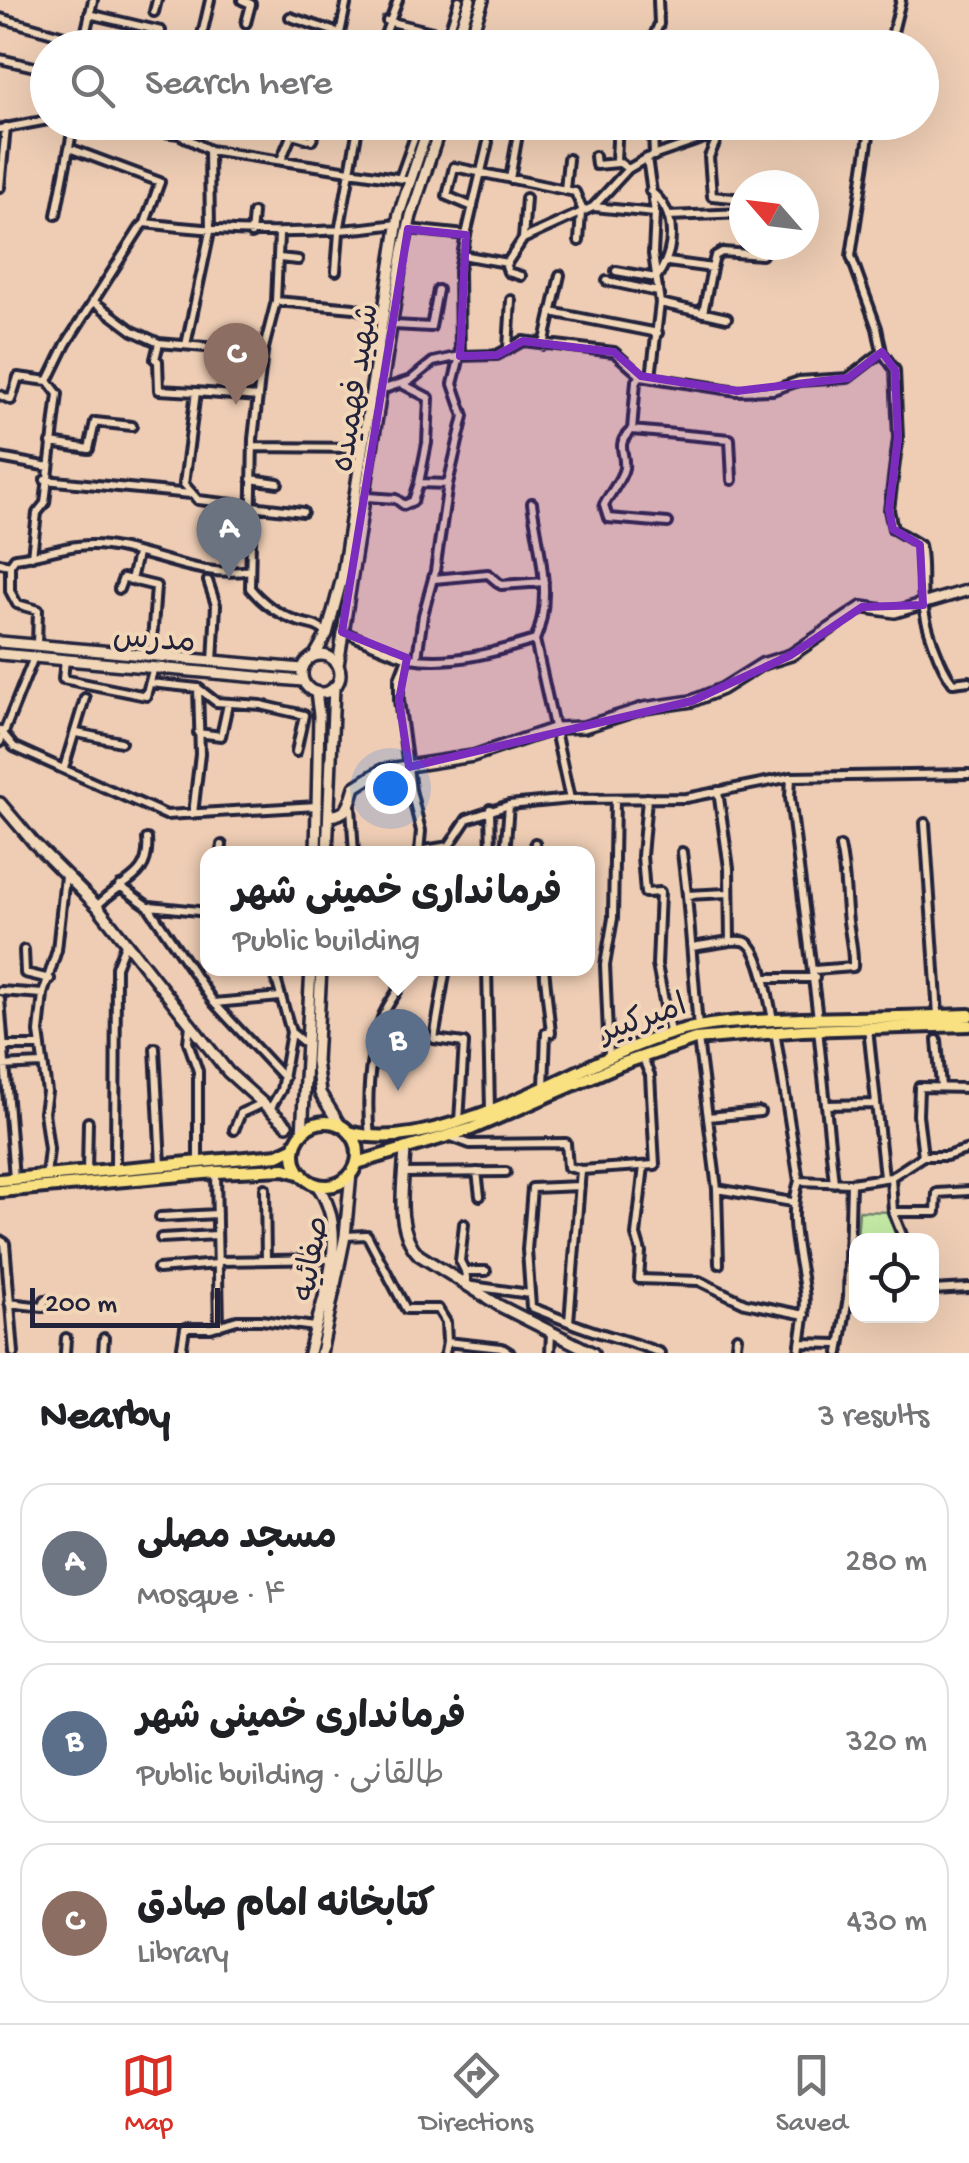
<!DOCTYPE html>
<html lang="en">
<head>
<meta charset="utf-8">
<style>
	:root { --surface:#fff; --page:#f6f6f6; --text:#202124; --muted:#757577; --line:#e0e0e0; --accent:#d93025 }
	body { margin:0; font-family:"Gochi Hand","Playpen Sans Arabic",sans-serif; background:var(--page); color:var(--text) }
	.controls { position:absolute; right:30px; bottom:30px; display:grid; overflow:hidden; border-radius:20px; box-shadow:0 10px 40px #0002 }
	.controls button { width:90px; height:90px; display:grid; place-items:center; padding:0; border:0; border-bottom:2px solid var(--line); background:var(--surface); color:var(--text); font:50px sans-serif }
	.compass { position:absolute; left:729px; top:170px; width:90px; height:90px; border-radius:50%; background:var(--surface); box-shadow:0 10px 40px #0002; rotate:298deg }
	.scale { position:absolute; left:30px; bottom:25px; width:190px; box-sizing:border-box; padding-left:10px; border:5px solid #22223b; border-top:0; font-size:28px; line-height:35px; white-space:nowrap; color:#22223b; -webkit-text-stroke:8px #f1d7b8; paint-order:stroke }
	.you { position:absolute; left:390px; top:788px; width:35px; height:35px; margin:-25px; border:8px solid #fff; border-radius:50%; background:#1a73e8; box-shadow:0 0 0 15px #1a73e833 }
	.badge { display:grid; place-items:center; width:65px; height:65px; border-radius:50%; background:var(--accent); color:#fff; font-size:32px; font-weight:700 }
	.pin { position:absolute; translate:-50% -82px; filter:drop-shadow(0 2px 5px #0008) }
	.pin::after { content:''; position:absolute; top:52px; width:35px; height:30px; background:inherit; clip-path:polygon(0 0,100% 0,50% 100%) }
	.popup { position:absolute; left:200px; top:846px; width:395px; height:130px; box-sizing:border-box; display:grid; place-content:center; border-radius:20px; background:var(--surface); filter:drop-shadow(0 2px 8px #0005); font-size:32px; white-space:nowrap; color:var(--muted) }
	.popup b { font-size:38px; color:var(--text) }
	.popup::after { content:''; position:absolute; left:50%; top:100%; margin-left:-20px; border:20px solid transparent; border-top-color:var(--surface) }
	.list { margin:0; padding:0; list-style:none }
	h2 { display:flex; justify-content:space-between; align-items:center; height:130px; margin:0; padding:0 40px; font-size:42px }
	h2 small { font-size:32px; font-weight:400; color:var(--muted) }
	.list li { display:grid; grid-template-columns:65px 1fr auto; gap:30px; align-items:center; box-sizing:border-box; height:160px; margin:0 20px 20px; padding:0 20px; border:2px solid var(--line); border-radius:30px }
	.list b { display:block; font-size:38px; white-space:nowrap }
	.list p { margin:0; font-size:32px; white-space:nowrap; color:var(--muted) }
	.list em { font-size:32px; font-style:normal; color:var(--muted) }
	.icon { flex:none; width:55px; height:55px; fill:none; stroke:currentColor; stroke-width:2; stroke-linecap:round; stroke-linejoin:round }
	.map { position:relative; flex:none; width:969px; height:1353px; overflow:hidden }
	.search { position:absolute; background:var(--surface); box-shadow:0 10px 40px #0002; left:30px; right:30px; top:30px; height:110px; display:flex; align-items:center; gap:25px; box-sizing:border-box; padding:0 35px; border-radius:55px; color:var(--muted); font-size:38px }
	.sheet { height:670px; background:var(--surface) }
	nav { display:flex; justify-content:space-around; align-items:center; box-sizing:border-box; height:140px; border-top:2px solid var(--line); background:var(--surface); font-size:28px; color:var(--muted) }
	nav a { display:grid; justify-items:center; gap:5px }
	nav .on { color:var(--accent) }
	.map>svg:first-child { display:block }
</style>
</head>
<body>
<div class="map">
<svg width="969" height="1353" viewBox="0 0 969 1353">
	<rect width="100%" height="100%" fill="#eecdb4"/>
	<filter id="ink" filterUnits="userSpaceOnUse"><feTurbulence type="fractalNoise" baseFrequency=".01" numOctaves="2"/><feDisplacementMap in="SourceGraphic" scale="20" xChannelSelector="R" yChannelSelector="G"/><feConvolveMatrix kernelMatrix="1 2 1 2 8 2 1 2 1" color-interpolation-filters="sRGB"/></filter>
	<g filter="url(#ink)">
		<path fill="#c4eaa5" stroke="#738670" stroke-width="2.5" d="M 859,1211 L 893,1212 L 904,1240 L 857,1240 Z"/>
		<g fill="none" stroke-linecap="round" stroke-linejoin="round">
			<g stroke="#22223b" stroke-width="14">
				<path id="street" d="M 242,0 L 251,4 L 246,23
					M 154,12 L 157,0
					M 89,14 L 161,31
					M 290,17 L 339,33
					M 0,18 L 107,48
					M 387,21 L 457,38
					M 278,39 L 302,48
					M 146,42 L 171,48
					M 82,48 L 93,0
					M 199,48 L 210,0
					M 337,48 L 347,0
					M 380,48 L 398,0
					M 444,48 L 459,0
					M 649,48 L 659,24 L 658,0
					M 889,48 L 901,0
					M 0,59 L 48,70
					M 74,122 L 69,148 L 160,182 L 145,223
					M 182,122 L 179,134 L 209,150 L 210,232 L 186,345
					M 558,122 L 561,123
					M 618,122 L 616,160 L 628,169
					M 720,122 L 751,126 L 754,122
					M 588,124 L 618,123
					M 0,129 L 48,120
					M 73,129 L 128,134 L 133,128 L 179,134
					M 653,131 L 654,156
					M 292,134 L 312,140 L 316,130
					M 719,134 L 709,157 L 712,196 L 744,199
					M 209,150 L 410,180
					M 595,156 L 596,165 L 618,163
					M 647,158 L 655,213 L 653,254 L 660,303 L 651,377
					M 281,160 L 297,122
					M 400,178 L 420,122
					M 510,179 L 518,134
					M 0,187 L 6,127
					M 565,190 L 568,159
					M 473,207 L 447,196 L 454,167 L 575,192 L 583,211
					M 594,207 L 655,213
					M 56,215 L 69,148
					M 668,216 L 744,213
					M 408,229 L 466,235 L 459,271 L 460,356 L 453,384 L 464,416 L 448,484 L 435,571 L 423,615 L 417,658
					M 251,234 L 253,213
					M 279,235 L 276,301 L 263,352 L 253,439 L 250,588 C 263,604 278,614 297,621 C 308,625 318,624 326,633
					M 466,235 L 488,142
					M 523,239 L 526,198
					M 579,241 L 581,212
					M 462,255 L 507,263 L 523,239 L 593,207 L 628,169 L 647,158 L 719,133 L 727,125
					M 279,258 L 298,260
					M 668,262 L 712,268 L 703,313
					M 505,263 L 508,272 L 521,276
					M 712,268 L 715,256 L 722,252 L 762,255
					M 336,271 L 339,232 L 359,122
					M 616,271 L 656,278 C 675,252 679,213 650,191
					M 607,281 L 658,292
					M 93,301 L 133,331 L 159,343 L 263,352
					M 276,301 L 354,308 L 383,318
					M 660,303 L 727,318
					M 551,312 L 658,333
					M 394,325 L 431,327 L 438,290
					M 159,343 L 155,359 L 158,361 L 159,390 L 196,392
					M 544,345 L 560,275
					M 508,348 L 511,300
					M 882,352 L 895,370 L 898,438 L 889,510 L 893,529 L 920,545 C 924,564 921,582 923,601 C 924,623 940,667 953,683 L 969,681
					M 641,376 L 636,381 L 632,430 C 614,445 626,451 624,468 C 622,479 609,495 604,505 L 608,518 L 668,523
					M 404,385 L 429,398 L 427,443 L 419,483
					M 384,389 L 411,380 L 433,362 L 460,356 L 497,355 L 523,341 L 614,352 L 641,376 L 737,391 L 773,390 L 799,381 L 848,378 L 882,352 L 877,328 L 851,256 L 871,122
					M 0,395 L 11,400 L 18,377 L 48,381
					M 258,397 L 196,392 L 184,484 L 198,500 L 303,512
					M 632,430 L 730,439 L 732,480
					M 51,443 L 89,449 L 95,422 L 132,426
					M 253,447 L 363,448
					M 0,458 L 49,467
					M 251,479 L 278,483
					M 45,480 L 191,494
					M 367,497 L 396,499 L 404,505 L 413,501 L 419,483 L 448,484
					M 532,503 C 538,547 554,597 535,640
					M 32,556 L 37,513 L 45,503 L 58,394 L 48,381 L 66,344 L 140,228 L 145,223 C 231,234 311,236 397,224
					M 0,563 L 10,565 L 15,558 C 46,555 75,541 106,546 C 155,552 200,579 250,570
					M 10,565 L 10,591 L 17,604 L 38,610 L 37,645
					M 434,579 L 488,574 L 501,585 L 544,582
					M 131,580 L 137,554
					M 208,581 L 216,605 L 213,662
					M 119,589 L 123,578 L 156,586 L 151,656
					M 343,632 C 360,638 395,655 410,658 C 452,665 496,652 535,640
					M 535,640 L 570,799
					M 407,658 L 399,679 L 399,700 L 411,790 L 421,831 L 419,852
					M 65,660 L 63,679 L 146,696 L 154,667
					M 150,683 L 198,688 L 216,702 L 261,705 L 304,715 L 296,752
					M 0,730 L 14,747 L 166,815 L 317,806
					M 77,733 L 121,742
					M 198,733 L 221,736 L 228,704
					M 0,742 L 34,657
					M 64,768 L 85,698
					M 791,777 L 790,797 L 818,1018
					M 718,791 L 729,868 L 730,941 C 735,941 742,940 746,942 C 762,950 769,1003 773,1019
					M 647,798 L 642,856 L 645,893 L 660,892 L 657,965 L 670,1032
					M 351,806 L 354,854
					M 490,809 L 491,854
					M 193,814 L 200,754 L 198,688
					M 925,823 L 938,1015
					M 535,843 L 536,854
					M 419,851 L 449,846 L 467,819 L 509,805 L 570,799 L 686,798 L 791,777 L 969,774
					M 682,852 L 687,895 L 727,893
					M 221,854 L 222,845
					M 505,854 L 509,805
					M 120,886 L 148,906 L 214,1003 L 284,1078
					M 687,895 L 698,1027
					M 97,906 C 121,880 151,880 147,839
					M 150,906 L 208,912
					M 692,947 L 730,941
					M 24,950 L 25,973 L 50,979
					M 273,968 L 291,1032 L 307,1045
					M 446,968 L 434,1039 L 464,1043 L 459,1121
					M 487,968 L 490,1110
					M 814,970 L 853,967 C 854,946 848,931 847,911 C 845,888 845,869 840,847
					M 764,978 L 815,978
					M 0,991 L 43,994
					M 0,999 L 14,1178
					M 214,1003 L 280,997
					M 190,1025 L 188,1042 L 198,1071 L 198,1162
					M 868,1028 L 884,1177
					M 818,1029 L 826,1105
					M 775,1031 L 799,1181
					M 698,1039 L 717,1189 L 792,1202
					M 937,1040 L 941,1087
					M 1,1046 L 41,1046
					M 155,1048 L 161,1165
					M 609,1057 L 605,965 L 613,918 L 615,799
					M 642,1057 L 650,1075 L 655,1165 L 581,1170 L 569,1322 C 599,1335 630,1340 660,1353
					M 0,1066 L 42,1064
					M 544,1087 L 546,1033 L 551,1033 L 544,968
					M 270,1109 L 281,1090 L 291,1032
					M 708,1117 L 760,1112
					M 234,1130 L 241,1113 L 263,1103
					M 451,1137 L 470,1144 L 566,1143 L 568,1167 L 581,1170
					M 370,1138 C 366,1098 369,1057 382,1018 C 390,997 402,992 405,968
					M 923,1156 L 918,1115 L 919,1087 L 969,1088
					M 644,1166 L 636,1235 L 641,1252 L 639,1279 L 699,1281 L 745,1303 L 805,1315
					M 115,1169 L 116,967 L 126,942
					M 87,1172 L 88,1122
					M 216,1172 L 219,1326
					M 477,1172 L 480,1196
					M 404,1173 L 506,1172
					M 46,1176 L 49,1149 L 44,1112 L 47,1092 L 39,1032 L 43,994 L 57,950 L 65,876
					M 891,1177 L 923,1156 L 946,1156 L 969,1149
					M 834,1183 L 826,1105 L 874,1104
					M 851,1183 L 848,1297 L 856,1297
					M 265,1188 L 266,1260
					M 717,1189 L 719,1264
					M 893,1212 L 936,1212 L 937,1193 L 969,1191
					M 160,1217 L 217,1214
					M 464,1224 L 460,1261 L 465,1271
					M 345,1236 L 367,1235 L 406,1309 L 438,1309 L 446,1322 L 447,1342 L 502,1348 L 510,1353
					M 161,1238 L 217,1235
					M 0,1240 L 5,1243 L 14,1353
					M 218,1261 L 331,1259
					M 158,1269 L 217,1264
					M 467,1284 L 465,1271 L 486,1271
					M 472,1286 L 530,1294
					M 932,1290 L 969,1288
					M 9,1303 L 43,1307 L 45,1300
					M 569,1322 L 531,1307 L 527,1250 L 532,1188 L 580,1186
					M 800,1343 L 838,1344
					M 65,1353 L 66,1338
					M 103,1353 L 104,1338
					M 181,1353 L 185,1328 L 211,1328 L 237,1320 L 261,1320 L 315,1327
					M 445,1353 L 447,1342
					M 550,1353 L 551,1333
					M 735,1353 L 737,1337
					M 799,1353 C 801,1332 807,1312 804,1290 C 799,1253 787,1218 799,1181 L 851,1183 L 891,1177 L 893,1212 L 904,1240
					M 839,1353 L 848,1297"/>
			</g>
			<g stroke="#22223b" stroke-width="16">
				<path id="secondary" d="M 454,48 L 470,0
					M 467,48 L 483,0
					M 0,642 L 302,669
					M 0,654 L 303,681
					M 315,655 L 327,634 L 342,578 L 399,214 L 430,122
					M302 674a19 19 0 1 1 38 0a19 19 0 1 1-38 0Z
					M 338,665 L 403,251 L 411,216 L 442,122
					M 0,803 L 33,842 L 97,906 L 228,1072 L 287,1125
					M 329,816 C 350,814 349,805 355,787 L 382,770 L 473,756 L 556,728 L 584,727 L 644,708 L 692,701 L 722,689 L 762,664 L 791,655 L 862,607 L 895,612 L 969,590
					M 316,854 L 319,715 L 316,692
					M 327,854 L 334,687
					M 321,968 L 316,1061 L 320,1093 L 340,1125
					M 302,1134 L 311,968
					M 405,1148 C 404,1183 393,1228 419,1255 L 500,1306 L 593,1353
					M 309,1353 C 321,1300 353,1232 316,1184
					M 321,1353 L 345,1236 L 351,1173"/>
			</g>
			<g stroke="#22223b" stroke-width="18">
				<path id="primary" d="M294 1154a32 32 0 1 1 64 0a32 32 0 1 1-64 0Z
					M 349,1132 C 390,1144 436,1130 476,1116 C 543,1093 604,1054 672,1033 C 714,1021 758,1021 801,1019 C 857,1018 913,1017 969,1015
					M 357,1163 L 471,1129 L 621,1064 L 695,1039 L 803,1030 L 969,1025
					M 0,1180 L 278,1155 L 295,1147
					M 0,1191 L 216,1172 L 285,1169 L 302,1174"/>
			</g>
			<use href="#street" stroke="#f1d7b8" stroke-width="6"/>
			<use href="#secondary" stroke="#f1d7b8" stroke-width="9"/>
			<use href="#primary" stroke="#f9e181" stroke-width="10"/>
		</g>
	</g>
	<path fill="#7b2cbf" fill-opacity="0.2" stroke="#7b2cbf" stroke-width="8" stroke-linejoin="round" d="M 408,229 L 466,235 L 460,356 L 497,355 L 523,341 L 614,352 L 641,376 L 737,391 L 848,378 L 882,352 L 895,370 L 898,438 L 889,510 L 893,529 L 920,545 L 923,605 L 862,607 L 791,655 L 692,701 L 409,767 L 399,700 L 407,658 L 342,632 Z"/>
	<g text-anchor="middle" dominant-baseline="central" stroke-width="8" stroke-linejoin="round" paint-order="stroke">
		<g font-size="32" fill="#22223b" stroke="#f1d7b8">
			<text transform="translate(358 388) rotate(-81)">شهید فهمیده</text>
			<text transform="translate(154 642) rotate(4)">مدرس</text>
			<text transform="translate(644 1021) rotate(-19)">امیرکبیر</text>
			<text transform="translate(314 1259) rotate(-80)">صفائیه</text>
		</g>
	</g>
</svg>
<div class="controls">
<button><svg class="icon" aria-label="locate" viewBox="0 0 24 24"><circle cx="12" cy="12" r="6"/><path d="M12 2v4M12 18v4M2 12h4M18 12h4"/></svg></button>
</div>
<svg class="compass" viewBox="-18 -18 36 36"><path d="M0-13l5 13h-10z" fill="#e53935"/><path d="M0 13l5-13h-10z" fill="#757577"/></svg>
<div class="scale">200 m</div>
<div class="you"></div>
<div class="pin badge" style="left:229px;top:579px;background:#6b7280">A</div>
<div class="pin badge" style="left:398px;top:1091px;background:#5c6f8a">B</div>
<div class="popup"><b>فرمانداری خمینی شهر</b>Public building</div>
<div class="pin badge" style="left:236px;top:405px;background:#8d6e63">C</div>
<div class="search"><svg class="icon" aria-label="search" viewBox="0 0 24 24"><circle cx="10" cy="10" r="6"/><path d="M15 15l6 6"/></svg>Search here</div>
</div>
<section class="sheet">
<h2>Nearby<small>3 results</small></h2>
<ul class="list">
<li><span class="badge" style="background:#6b7280">A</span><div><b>مسجد مصلی</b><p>Mosque · ۴</p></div><em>280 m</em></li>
<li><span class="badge" style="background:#5c6f8a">B</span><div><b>فرمانداری خمینی شهر</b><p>Public building · طالقانی</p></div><em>320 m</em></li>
<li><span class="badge" style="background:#8d6e63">C</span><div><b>کتابخانه امام صادق</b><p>Library</p></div><em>430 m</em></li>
</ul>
</section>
<nav>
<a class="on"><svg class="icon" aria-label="map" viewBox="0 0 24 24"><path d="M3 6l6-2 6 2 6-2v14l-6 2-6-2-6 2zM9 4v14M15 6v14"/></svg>Map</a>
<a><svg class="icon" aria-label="directions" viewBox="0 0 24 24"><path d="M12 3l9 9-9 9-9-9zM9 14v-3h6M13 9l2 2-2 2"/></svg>Directions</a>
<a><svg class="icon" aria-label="saved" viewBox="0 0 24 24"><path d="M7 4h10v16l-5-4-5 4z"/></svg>Saved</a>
</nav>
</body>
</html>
